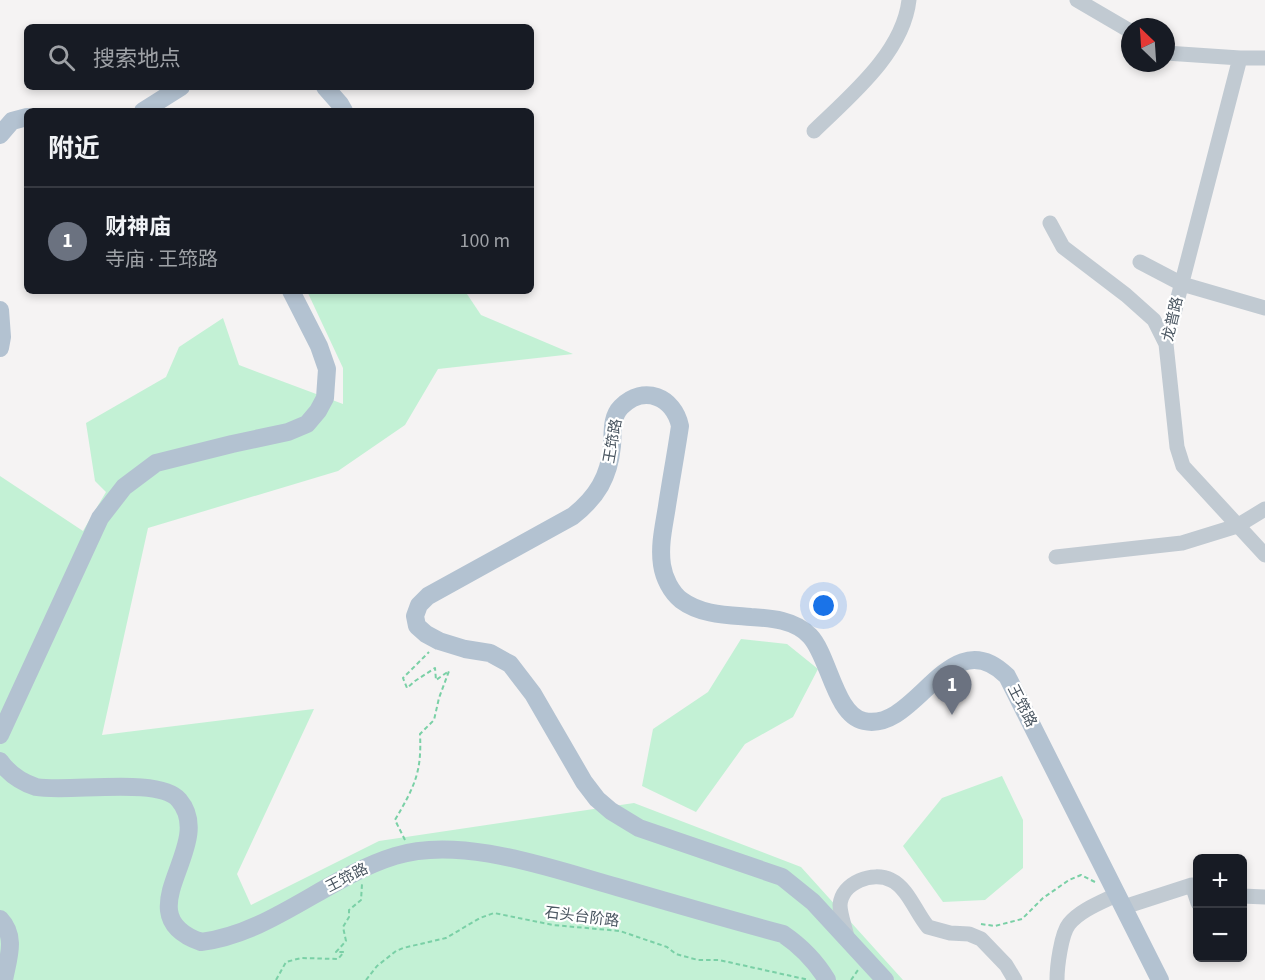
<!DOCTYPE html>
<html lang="zh">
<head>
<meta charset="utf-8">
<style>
	:root { --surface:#171b24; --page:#242831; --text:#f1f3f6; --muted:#9ea1a6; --line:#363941; --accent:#b45309 }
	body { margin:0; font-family:"Source Sans 3","Noto Sans SC",sans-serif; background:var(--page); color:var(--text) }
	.controls { position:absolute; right:18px; bottom:18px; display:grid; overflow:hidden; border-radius:9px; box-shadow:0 3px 9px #0003 }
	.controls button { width:54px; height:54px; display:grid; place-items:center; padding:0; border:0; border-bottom:2px solid var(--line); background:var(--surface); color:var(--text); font:30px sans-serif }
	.compass { position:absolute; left:1121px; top:18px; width:54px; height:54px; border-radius:50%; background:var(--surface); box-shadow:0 3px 9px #0003; rotate:335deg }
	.you { position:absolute; left:824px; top:606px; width:21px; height:21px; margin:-15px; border:4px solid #fff; border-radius:50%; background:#1a73e8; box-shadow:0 0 0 9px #1a73e833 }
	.badge { display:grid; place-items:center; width:39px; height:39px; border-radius:50%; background:var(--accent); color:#fff; font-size:20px; font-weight:700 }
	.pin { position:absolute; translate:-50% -50px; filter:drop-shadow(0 2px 3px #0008) }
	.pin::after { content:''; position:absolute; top:32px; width:21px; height:18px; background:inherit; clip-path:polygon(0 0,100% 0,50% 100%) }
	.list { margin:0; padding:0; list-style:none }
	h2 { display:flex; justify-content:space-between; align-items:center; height:78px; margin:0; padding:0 24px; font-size:26px }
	h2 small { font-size:20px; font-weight:400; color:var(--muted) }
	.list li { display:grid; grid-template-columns:39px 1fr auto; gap:18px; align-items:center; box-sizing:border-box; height:108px; padding:0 24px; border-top:2px solid var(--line) }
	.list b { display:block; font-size:22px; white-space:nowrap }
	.list p { margin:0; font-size:20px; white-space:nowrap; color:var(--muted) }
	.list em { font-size:20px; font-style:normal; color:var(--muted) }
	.icon { flex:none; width:33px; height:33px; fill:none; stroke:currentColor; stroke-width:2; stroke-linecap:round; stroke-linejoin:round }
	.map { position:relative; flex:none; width:1265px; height:980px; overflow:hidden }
	.search { position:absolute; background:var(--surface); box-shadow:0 3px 9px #0003; left:24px; top:24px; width:510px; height:66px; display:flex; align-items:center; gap:15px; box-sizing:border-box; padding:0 21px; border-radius:9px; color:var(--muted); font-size:22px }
	.panel { position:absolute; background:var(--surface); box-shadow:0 3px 9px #0003; left:24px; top:108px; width:510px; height:186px; border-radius:9px }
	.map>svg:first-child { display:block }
</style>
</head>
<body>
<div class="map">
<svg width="1265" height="980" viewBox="0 0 1265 980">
	<rect width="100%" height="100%" fill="#f5f3f3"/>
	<path fill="#c3f1d5" d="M 307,291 L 465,291 L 481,315 L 573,354 L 438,369 L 405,425 L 338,471 L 148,528 L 102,735 L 314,709 L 237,874 L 251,905 L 379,841 L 634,803 L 801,867 L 903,980 L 0,980 L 0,476 L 83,531 L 106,492 L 95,481 L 86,423 L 166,377 L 179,347 L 223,318 L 239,365 L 343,404 L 343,368 Z
		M 741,639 L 787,644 L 818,669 L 793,717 L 745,744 L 696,812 L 642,786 L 653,729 L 708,692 Z
		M 1002,776 L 1023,820 L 1023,868 L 985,900 L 943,902 L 903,846 L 942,798 Z"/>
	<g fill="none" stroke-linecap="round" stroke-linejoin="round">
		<path stroke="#7ad0a6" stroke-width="2" stroke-dasharray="4.5 3" stroke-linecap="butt" d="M 405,840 L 395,820 C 414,787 422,773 420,734 L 434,720 L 439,698 L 449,671 L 436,680 L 435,668 L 415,681 L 407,688 L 403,678 L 429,652
			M 981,924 L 995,926 L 1022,919 L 1043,898 L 1069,880 L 1081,875 L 1095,882
			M 276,980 L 286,962 L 301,958 L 338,959 L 344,952 L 336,952 L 346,941 L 343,927 L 349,917 L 349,910 L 361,900 L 362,884
			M 366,980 L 377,966 L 396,951 L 403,948 L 446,938 L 480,918 L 494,913 L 553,925 L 620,931 L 667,947 L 676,954 L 698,960 L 719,960 L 809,980
			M 851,980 L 858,970"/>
		<path stroke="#c1cad2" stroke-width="15" d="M 1077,0 L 1130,31
			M 1166,53 L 1240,58 L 1265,58
			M 1240,58 L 1166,344 L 1177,447 L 1183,466 L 1265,555
			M 814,131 C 850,96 903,53 909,0
			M 1050,223 L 1063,247 L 1126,295 L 1154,320 L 1166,344
			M 1140,262 L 1182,284 L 1265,308
			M 1056,557 L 1182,543 L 1237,526 L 1265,509
			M 1242,896 L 1265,897
			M 1124,907 L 1192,885 L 1198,903
			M 847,937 C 845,927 840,914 840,905 C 842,882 873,871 891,880 C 908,888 916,913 928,927 L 950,933 L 969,934 L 981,939 L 1006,965 L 1015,980
			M 1057,980 C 1057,967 1061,934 1069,924 C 1080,910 1102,902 1118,894"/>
		<path stroke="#b3c2d1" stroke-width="18" d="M 325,87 L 340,104 L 344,111
			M 143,111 L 181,87
			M 0,135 L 12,121 L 27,117
			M 0,310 L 2,337 L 0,348
			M 0,735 L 100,518 L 124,487 L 156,463 L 232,444 L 288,432 L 307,424 L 318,411 L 325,398 L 327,369 L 319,346 L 291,291
			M 0,761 C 9,774 21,782 36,787 C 68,793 159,776 179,800 C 218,846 122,914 201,942 C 272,933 327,877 395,856 C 461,835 552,869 617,887 C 672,903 727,919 783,934 C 802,947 815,960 827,980
			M 0,919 C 17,937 8,958 4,980
			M 885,980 L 813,902 L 782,877 L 639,828 L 611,811 L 597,799 L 584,782 L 533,694 L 510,664 L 490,653 L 465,649 L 439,641 L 426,634 L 417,626 L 415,616 L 419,605 L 428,596 L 573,516 C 597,497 609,477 612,446 C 613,433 611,417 621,407 C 644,384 674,397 680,426 C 676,453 671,480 667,506 C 664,526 659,545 662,565 C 664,578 671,592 681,600 C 701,615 727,615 751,617 C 771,618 795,620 810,636 C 829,656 835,715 864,721 C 917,733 949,619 1007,676 L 1160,980"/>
	</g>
	<g text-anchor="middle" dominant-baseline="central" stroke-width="4.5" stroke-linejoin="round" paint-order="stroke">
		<g font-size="15" fill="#4a5661" stroke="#fff">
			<text transform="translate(1173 319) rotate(-77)">龙普路</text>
			<text transform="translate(613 441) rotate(-80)">王筇路</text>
			<text transform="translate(1022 706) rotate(63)">王筇路</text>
			<text transform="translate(347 878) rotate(-27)">王筇路</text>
			<text transform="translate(582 917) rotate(7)">石头台阶路</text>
		</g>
	</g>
</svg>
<div class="controls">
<button>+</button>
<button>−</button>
</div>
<svg class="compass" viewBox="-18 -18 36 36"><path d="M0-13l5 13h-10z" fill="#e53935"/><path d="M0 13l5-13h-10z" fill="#9ea1a6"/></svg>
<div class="you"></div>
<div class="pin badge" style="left:952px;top:715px;background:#6b7280">1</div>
<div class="search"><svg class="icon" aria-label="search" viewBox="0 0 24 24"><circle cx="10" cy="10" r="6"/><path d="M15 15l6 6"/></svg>搜索地点</div>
<section class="panel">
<h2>附近<small></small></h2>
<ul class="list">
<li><span class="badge" style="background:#6b7280">1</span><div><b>财神庙</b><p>寺庙 · 王筇路</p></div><em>100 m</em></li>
</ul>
</section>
</div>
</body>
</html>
